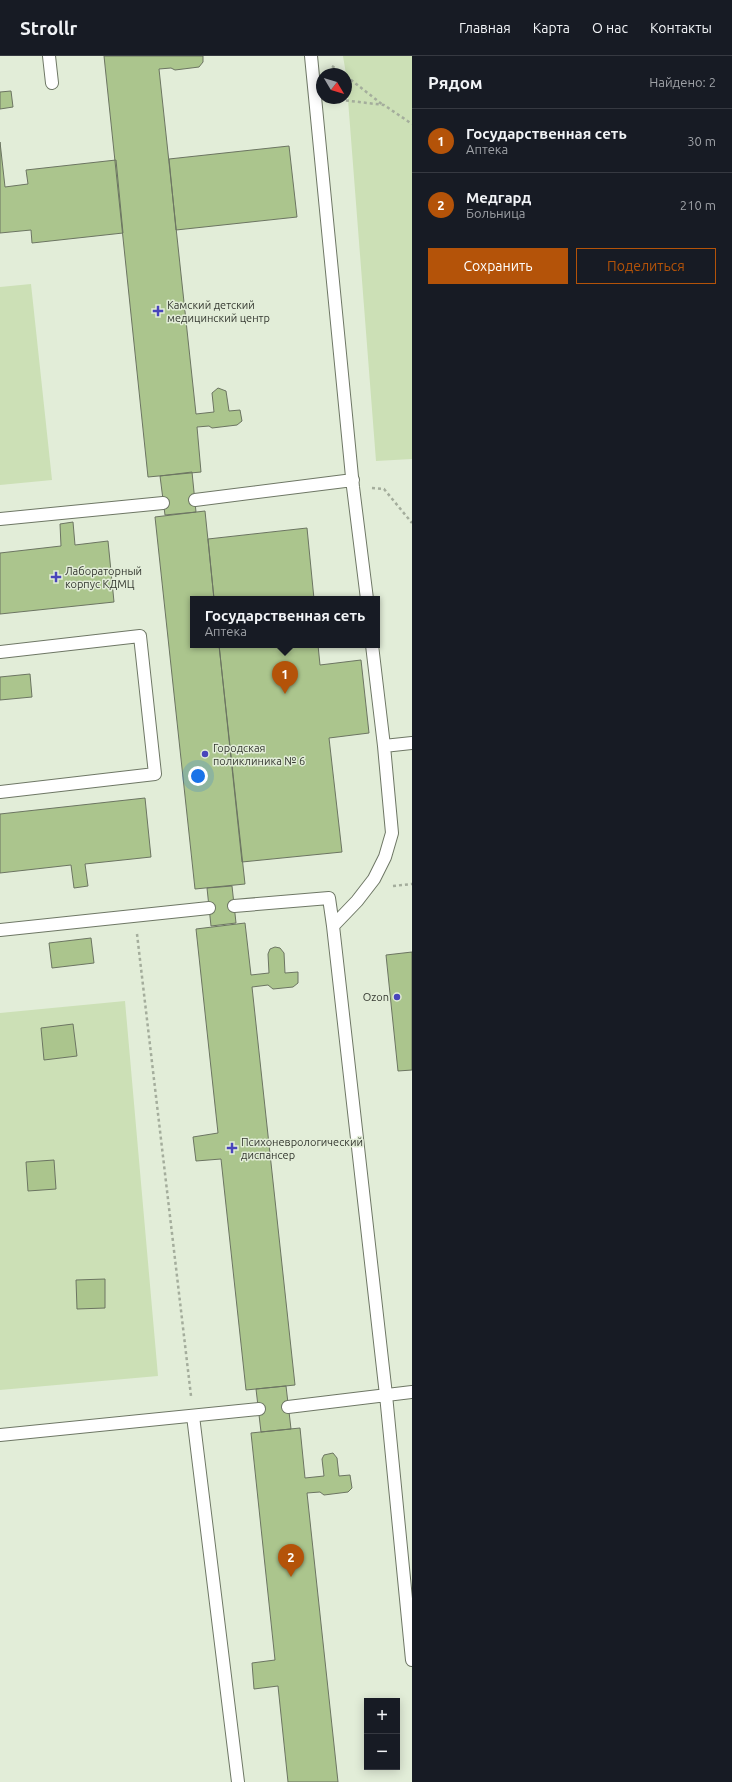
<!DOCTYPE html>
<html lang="ru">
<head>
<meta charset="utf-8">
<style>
	:root { --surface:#171b24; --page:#20242c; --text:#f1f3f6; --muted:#9ea1a6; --line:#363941; --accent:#b45309 }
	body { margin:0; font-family:Ubuntu,sans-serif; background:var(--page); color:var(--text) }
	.controls { position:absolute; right:12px; bottom:12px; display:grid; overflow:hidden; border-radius:0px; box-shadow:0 2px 10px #0003 }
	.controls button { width:36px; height:36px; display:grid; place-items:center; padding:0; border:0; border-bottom:1px solid var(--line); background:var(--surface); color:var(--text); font:20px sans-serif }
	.compass { position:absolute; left:316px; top:12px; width:36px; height:36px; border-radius:50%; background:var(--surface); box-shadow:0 2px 10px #0003; rotate:128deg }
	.you { position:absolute; left:198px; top:720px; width:14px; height:14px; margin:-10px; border:3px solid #fff; border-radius:50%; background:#1a73e8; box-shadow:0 0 0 6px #1a73e833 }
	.badge { display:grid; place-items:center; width:26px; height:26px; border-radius:50%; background:var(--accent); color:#fff; font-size:13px; font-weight:700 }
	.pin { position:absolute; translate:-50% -33px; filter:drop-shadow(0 1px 2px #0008) }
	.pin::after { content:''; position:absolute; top:21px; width:14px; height:12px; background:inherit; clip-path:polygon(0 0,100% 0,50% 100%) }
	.popup { position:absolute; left:190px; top:540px; width:190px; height:52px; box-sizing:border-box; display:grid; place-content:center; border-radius:0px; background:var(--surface); filter:drop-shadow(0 1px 3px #0005); font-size:13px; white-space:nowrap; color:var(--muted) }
	.popup b { font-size:15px; color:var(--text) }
	.popup::after { content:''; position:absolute; left:50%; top:100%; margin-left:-8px; border:8px solid transparent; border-top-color:var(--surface) }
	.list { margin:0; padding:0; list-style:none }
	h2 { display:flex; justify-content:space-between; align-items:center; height:52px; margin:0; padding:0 16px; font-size:17px }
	h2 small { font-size:13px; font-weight:400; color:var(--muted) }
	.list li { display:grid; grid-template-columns:26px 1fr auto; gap:12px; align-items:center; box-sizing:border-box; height:64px; padding:0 16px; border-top:1px solid var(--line) }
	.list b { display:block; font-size:15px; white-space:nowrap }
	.list p { margin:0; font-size:13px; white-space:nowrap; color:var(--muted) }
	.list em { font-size:13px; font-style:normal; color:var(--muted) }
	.actions { display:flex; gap:8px; padding:12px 16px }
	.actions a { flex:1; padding:9px 0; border:1px solid var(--accent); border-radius:0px; text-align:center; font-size:14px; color:var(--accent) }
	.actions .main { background:var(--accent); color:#fff }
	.map { position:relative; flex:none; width:412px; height:1726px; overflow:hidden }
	header { display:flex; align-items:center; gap:24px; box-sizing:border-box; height:56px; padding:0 20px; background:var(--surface); border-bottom:1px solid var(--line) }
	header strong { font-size:19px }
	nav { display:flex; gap:22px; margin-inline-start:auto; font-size:14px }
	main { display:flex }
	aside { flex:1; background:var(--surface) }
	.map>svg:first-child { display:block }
</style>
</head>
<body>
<header>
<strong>Strollr</strong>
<nav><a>Главная</a><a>Карта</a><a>О нас</a><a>Контакты</a></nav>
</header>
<main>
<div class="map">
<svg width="412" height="1726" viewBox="0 0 412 1726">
	<rect width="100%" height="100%" fill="#e2edd8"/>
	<path fill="#cce0b6" d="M 343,0 L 412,0 L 412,403 L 376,405 L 346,18 Z
		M 31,228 L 52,424 L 0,429 L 0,231 Z
		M 125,945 L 158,1320 L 0,1334 L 0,957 Z"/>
	<path fill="#abc58d" stroke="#6c7562" d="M 104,0 L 203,0 L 203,6 L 199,11 L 175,14 L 171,12 L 159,13 L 196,358 L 214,356 L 212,337 L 218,332 L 226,335 L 229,355 L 240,354 L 242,365 L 237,369 L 212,372 L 209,370 L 197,371 L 201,416 L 148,421 Z
		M 11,35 L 13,51 L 0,53 L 0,36 Z
		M 0,86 L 5,131 L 28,128 L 26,114 L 116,104 L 123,177 L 32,187 L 31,174 L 0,177 Z
		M 289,90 L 297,161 L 176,174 L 169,103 Z
		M 192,416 L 196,456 L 165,459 L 160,420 Z
		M 205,455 L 214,543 L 193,543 L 193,589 L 219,589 L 245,828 L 195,833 L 155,461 Z
		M 73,466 L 75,489 L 108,485 L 114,546 L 0,558 L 0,497 L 61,490 L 60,468 Z
		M 307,472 L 314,543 L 214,543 L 208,483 Z
		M 219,589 L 318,589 L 320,609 L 361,604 L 369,677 L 329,682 L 342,796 L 242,806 Z
		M 30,618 L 32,641 L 0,644 L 0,621 Z
		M 145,742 L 151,801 L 85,808 L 88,830 L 74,832 L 71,809 L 0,817 L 0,758 Z
		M 232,830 L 236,867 L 211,870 L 207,832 Z
		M 245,867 L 251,919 L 269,917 L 268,898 L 270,893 L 275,891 L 280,892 L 284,897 L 285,917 L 298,916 L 298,927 L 293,931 L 273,933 L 268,929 L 252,931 L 295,1329 L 246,1334 L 221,1103 L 196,1105 L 193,1081 L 218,1077 L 196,873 Z
		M 91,882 L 94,907 L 52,912 L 49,887 Z
		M 412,896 L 412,1014 L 398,1015 L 386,899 Z
		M 73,968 L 77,1000 L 44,1004 L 41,972 Z
		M 54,1104 L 56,1133 L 28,1135 L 26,1106 Z
		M 105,1223 L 105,1252 L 77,1253 L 76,1224 Z
		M 286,1330 L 291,1373 L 261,1376 L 256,1333 Z
		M 300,1372 L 305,1422 L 324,1420 L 322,1403 L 324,1399 L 333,1397 L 337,1402 L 339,1420 L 350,1419 L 352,1432 L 348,1436 L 324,1439 L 320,1436 L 307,1437 L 338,1726 L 288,1726 L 278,1630 L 254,1633 L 252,1607 L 275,1604 L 251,1377 Z"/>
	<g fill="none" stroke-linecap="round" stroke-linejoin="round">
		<g stroke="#6e7765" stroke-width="14">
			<path id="service" d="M 49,0 L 52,27
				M 311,0 L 353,431 L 367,543
				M 195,444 L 353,424
				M 0,463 L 163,447
				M 372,589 L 384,690 L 392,777 L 385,801 L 374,823 L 357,845 L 333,870 L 386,1339 L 412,1604
				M 0,596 L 140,580 L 155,718 L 0,736
				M 384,690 L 412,687
				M 234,850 L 329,842 L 333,870
				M 0,874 L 209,852
				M 288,1351 L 412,1336
				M 193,1360 L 238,1726
				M 0,1379 L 259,1353"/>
		</g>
		<path stroke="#a4ad9c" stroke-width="2.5" stroke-dasharray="3 3" stroke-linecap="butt" d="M 332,10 L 343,18
			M 346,20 L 383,49
			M 334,43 L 384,49 L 412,68
			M 372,432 L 384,433 L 412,467
			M 393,830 L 412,828
			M 137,878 L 191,1340"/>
		<use href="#service" stroke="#fff" stroke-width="12"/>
	</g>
	<g fill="#4945bb" stroke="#e2edd8" stroke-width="1.5">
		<path d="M156 249h4v4h4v4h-4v4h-4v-4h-4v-4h4z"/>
		<path d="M54 515h4v4h4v4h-4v4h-4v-4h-4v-4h4z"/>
		<circle cx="205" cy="698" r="4"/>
		<circle cx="397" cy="941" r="4"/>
		<path d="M230 1086h4v4h4v4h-4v4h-4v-4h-4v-4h4z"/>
	</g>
	<g text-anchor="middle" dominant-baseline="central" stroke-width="3" stroke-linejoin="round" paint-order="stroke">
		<g font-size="11" fill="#353931" stroke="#e2edd8" text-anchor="start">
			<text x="167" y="249">Камский детский<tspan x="167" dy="13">медицинский центр</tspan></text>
			<text x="65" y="515">Лабораторный<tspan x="65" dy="13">корпус КДМЦ</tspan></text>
			<text x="213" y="692">Городская<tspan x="213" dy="13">поликлиника № 6</tspan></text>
			<text x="389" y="941" text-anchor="end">Ozon</text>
			<text x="241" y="1086">Психоневрологический<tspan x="241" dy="13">диспансер</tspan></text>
		</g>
	</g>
</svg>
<div class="controls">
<button>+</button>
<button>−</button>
</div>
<svg class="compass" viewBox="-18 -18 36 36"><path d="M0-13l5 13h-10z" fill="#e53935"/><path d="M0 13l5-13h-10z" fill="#9ea1a6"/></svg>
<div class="you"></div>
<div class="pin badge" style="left:285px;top:638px">1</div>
<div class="popup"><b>Государственная сеть</b>Аптека</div>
<div class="pin badge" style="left:291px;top:1521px">2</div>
</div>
<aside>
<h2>Рядом<small>Найдено: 2</small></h2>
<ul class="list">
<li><span class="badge">1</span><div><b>Государственная сеть</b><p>Аптека</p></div><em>30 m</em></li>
<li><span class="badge">2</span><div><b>Медгард</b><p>Больница</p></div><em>210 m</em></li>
</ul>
<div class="actions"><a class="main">Сохранить</a><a>Поделиться</a></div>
</aside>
</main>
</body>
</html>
